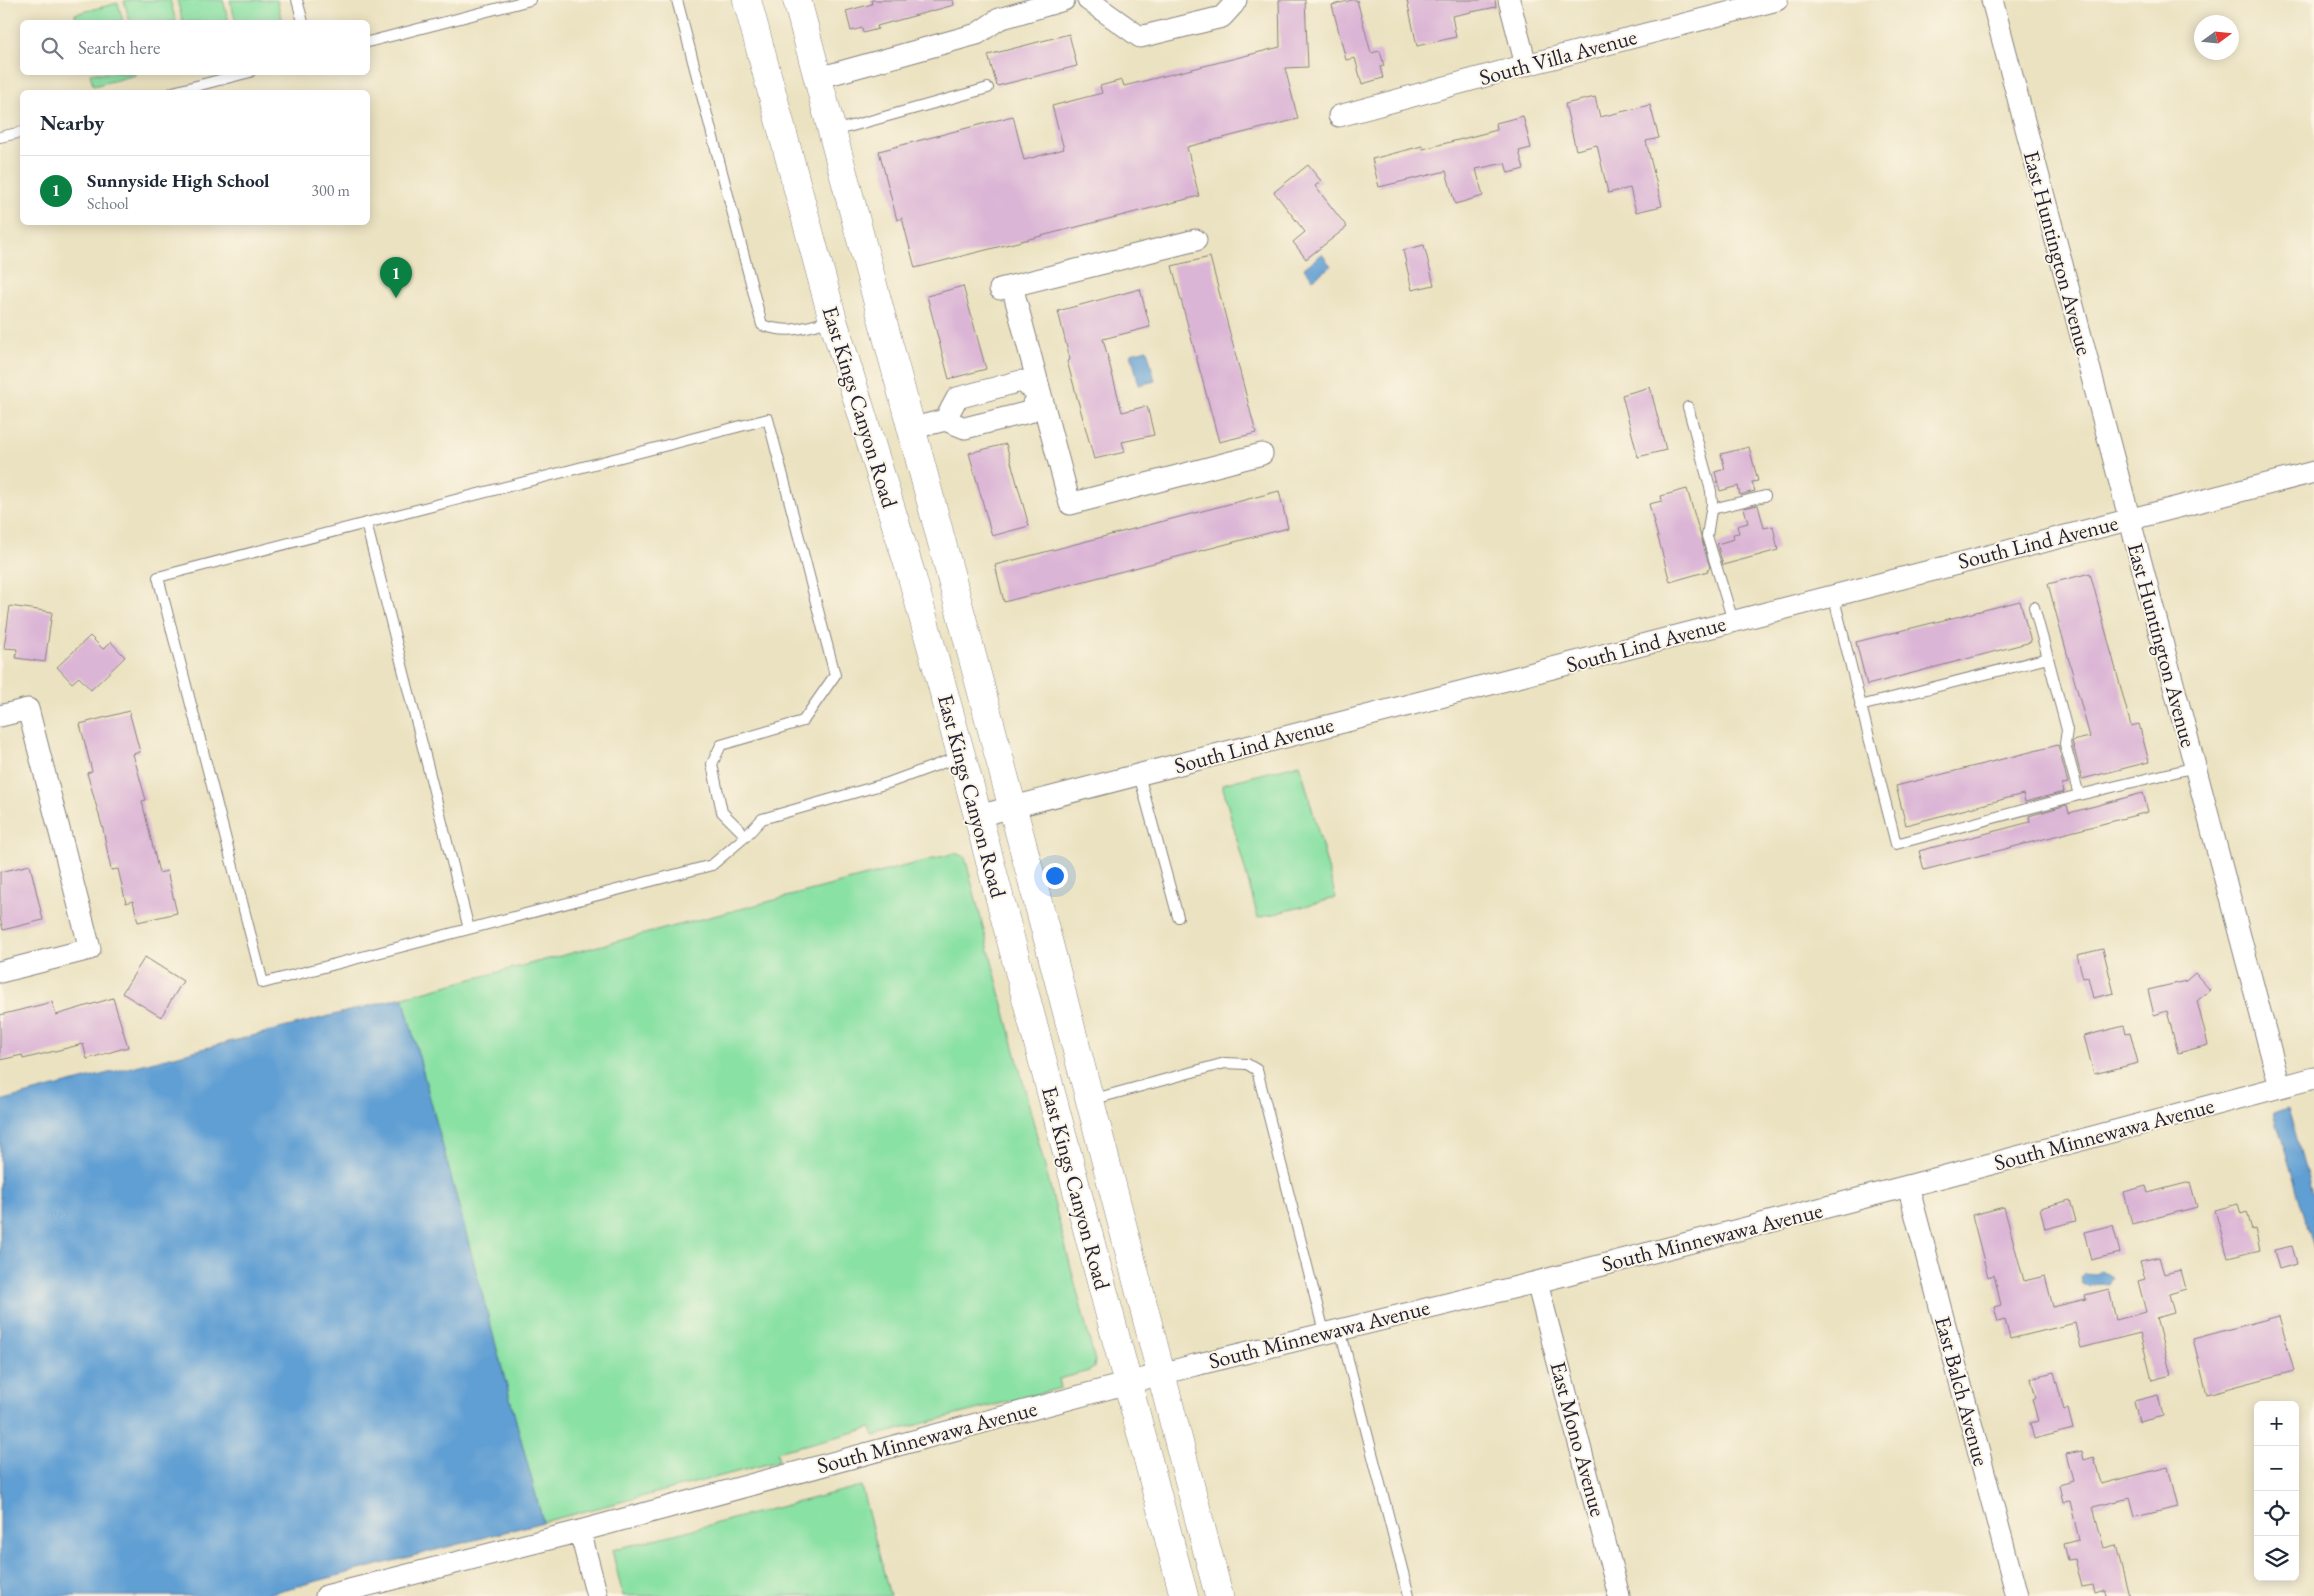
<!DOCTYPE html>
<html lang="en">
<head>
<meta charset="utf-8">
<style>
	:root { --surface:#fff; --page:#f2f2f3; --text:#1f2937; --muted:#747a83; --line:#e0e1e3; --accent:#0b8043 }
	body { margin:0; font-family:"EB Garamond",serif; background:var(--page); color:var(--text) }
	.controls { position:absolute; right:15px; bottom:15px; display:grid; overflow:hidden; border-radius:8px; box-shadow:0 2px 12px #0003 }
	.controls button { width:45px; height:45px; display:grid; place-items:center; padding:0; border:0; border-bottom:1px solid var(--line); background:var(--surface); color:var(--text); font:25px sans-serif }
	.compass { position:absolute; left:2194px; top:15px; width:45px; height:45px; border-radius:50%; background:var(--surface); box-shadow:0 2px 12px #0003; rotate:75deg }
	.you { position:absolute; left:1054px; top:875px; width:18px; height:18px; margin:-12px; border:4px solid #fff; border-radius:50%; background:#1a73e8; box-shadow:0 0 0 8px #1a73e833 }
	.badge { display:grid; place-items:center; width:32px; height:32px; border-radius:50%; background:var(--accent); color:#fff; font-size:16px; font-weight:700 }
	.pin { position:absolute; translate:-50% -41px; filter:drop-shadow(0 1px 2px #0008) }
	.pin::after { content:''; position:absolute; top:26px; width:18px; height:15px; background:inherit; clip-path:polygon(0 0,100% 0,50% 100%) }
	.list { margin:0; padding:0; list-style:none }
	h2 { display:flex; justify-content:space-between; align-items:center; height:65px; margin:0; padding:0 20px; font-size:21px }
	h2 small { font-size:16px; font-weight:400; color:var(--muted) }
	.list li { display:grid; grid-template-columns:32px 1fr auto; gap:15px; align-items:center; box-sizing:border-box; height:70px; padding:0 20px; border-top:1px solid var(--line) }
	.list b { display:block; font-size:19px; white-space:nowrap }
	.list p { margin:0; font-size:16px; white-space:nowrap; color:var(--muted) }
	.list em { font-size:16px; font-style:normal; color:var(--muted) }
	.icon { flex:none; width:28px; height:28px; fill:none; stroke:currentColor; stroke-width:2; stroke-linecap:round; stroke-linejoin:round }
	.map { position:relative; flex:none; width:2314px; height:1596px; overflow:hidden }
	.search { position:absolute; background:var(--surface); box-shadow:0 2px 12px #0003; left:20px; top:20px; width:350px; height:55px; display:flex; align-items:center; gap:12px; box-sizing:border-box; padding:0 18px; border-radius:8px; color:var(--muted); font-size:19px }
	.panel { position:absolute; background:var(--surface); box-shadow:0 2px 12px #0003; left:20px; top:90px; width:350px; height:135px; border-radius:8px }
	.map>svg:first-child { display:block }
</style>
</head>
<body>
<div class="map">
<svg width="2314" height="1596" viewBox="0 0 2314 1596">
	<rect width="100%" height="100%" fill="#fcf5e5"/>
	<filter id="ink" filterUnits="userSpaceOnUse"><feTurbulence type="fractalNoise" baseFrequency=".02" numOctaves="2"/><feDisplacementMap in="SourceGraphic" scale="10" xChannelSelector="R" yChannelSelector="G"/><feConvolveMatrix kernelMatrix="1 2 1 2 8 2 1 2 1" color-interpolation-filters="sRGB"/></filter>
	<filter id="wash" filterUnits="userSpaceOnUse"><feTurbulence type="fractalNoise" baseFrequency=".0096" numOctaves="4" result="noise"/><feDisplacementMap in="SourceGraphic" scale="20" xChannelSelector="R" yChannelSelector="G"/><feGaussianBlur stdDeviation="1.12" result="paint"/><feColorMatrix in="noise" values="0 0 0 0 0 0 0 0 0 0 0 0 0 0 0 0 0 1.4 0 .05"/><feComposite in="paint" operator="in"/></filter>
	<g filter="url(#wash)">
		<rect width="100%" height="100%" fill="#ebe2c1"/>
		<path fill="#8ae1a4" stroke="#568270" d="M 128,0 L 170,0 L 176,22 L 130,22 L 124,1 Z
			M 177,0 L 223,0 L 229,22 L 183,22 Z
			M 230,0 L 277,0 L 282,22 L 236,22 Z
			M 118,3 L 123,22 L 77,22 L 75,14 Z
			M 90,73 L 136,73 L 136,75 L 93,86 Z
			M 1300,764 L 1336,898 L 1258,918 L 1222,784 Z
			M 955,853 L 965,857 L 1095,1361 L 1094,1368 L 1089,1371 L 1059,1379 L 1061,1388 L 874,1436 L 871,1428 L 777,1452 L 779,1461 L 543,1522 L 403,997 Z
			M 861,1486 L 890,1596 L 623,1596 L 612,1550 Z"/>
		<path fill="#619fd3" stroke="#426087" d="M 1322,254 L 1331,266 L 1313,279 L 1304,268 Z
			M 1147,349 L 1155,381 L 1139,385 L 1131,353 Z
			M 403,997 L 543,1522 L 260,1596 L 0,1596 L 0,1101 Z
			M 2288,1108 L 2314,1200 L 2314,1249 L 2274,1113 Z
			M 2102,1271 L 2112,1277 L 2108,1284 L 2099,1283 L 2089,1287 L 2083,1284 L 2081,1277 L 2084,1273 L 2096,1274 Z"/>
		<g id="blocks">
			<path fill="#dbb5d6" d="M 871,0 L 953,0 L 954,5 L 877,26 L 878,29 L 863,33 L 862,28 L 851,31 L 846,11 L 872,4 Z
				M 1279,0 L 1305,0 L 1308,67 L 1285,68 L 1298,119 L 1187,147 L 1199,196 L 915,268 L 902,218 L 897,220 L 879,151 L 1013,116 L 1024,160 L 1064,149 L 1052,106 L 1102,93 L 1100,86 L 1122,80 L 1124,86 L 1280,47 Z
				M 1352,0 L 1357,0 L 1371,53 L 1380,51 L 1384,66 L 1380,67 L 1383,78 L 1362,84 L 1355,58 L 1346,60 L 1332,5 Z
				M 1407,0 L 1495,0 L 1496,7 L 1452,16 L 1456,37 L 1417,46 Z
				M 1069,34 L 1077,66 L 997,86 L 988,55 Z
				M 1595,97 L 1600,117 L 1650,105 L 1659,138 L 1646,141 L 1662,206 L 1636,212 L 1630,188 L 1608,193 L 1597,145 L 1576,150 L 1565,104 Z
				M 1523,116 L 1531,148 L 1519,151 L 1524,169 L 1508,173 L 1505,163 L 1476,169 L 1483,196 L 1455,204 L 1446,171 L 1379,187 L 1372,159 L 1422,146 L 1423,149 L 1497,130 L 1496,123 Z
				M 1308,165 L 1321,181 L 1315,186 L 1347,227 L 1306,259 L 1293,242 L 1305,232 L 1274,192 Z
				M 1424,245 L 1434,285 L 1412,290 L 1403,250 Z
				M 1210,257 L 1256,433 L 1219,442 L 1172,266 Z
				M 963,286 L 986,369 L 949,379 L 927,296 Z
				M 1140,289 L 1150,327 L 1103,339 L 1122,412 L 1147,406 L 1154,435 L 1122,442 L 1125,452 L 1094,459 L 1067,361 L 1070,360 L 1058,311 Z
				M 1650,387 L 1666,450 L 1638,457 L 1622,395 Z
				M 1006,444 L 1029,526 L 992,536 L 969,453 Z
				M 1749,447 L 1758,481 L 1752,482 L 1755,491 L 1740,495 L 1738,486 L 1720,491 L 1715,472 L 1725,469 L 1721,454 Z
				M 1687,489 L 1710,568 L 1707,569 L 1708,571 L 1670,582 L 1649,504 L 1662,501 L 1661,496 Z
				M 1279,491 L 1288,528 L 1004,602 L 995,565 Z
				M 1758,505 L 1764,528 L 1773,526 L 1778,550 L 1723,565 L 1717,544 L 1734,539 L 1733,534 L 1739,533 L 1737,526 L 1748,523 L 1744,508 Z
				M 2090,573 L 2131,726 L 2139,724 L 2149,762 L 2082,779 L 2072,741 L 2090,737 L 2048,584 Z
				M 2020,601 L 2031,642 L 1867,685 L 1856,642 Z
				M 10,606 L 52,612 L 45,662 L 16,658 L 17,649 L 4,648 Z
				M 90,636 L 103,649 L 111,642 L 125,657 L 91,690 L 79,677 L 72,683 L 57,667 Z
				M 129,711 L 140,752 L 133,754 L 146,800 L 142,801 L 159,873 L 167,871 L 177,913 L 138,922 L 133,901 L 126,903 L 118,869 L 111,870 L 103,829 L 87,773 L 92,771 L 80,724 Z
				M 2058,745 L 2068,783 L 2062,784 L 2064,792 L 2025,802 L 2023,794 L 1906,825 L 1896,786 Z
				M 2143,793 L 2148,812 L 1924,870 L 1919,851 L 2030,822 L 2029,816 L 2067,805 L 2069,813 Z
				M 30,865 L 43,920 L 3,930 L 0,918 L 0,872 Z
				M 2103,949 L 2114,993 L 2093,998 L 2088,977 L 2083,978 L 2077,955 Z
				M 145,957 L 183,981 L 161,1017 L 122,993 Z
				M 2195,973 L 2210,990 L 2197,1001 L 2208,1045 L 2178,1053 L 2167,1011 L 2154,1015 L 2148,990 L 2186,981 Z
				M 113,998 L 128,1047 L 87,1059 L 83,1044 L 23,1059 L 22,1055 L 0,1060 L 0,1015 L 52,1002 L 56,1015 Z
				M 2124,1026 L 2126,1033 L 2130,1032 L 2138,1063 L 2094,1074 L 2084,1036 Z
				M 2190,1182 L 2197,1207 L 2132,1224 L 2124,1192 L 2146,1186 L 2148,1193 Z
				M 2070,1200 L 2076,1221 L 2045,1229 L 2040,1208 Z
				M 2238,1204 L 2241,1214 L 2247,1212 L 2252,1230 L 2255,1229 L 2260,1250 L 2228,1258 L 2215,1210 Z
				M 2004,1207 L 2024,1281 L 2045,1276 L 2053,1307 L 2086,1299 L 2085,1295 L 2109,1289 L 2116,1320 L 2146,1312 L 2138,1281 L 2145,1279 L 2140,1261 L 2159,1257 L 2164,1274 L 2181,1270 L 2186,1289 L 2169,1294 L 2174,1313 L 2156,1318 L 2171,1375 L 2152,1380 L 2140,1333 L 2081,1348 L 2075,1323 L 2010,1339 L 2005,1320 L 1998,1322 L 1994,1307 L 2001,1305 L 1994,1275 L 1988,1277 L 1972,1215 Z
				M 2113,1225 L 2120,1253 L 2091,1260 L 2084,1232 Z
				M 2292,1246 L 2297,1264 L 2279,1269 L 2274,1250 Z
				M 2279,1316 L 2294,1371 L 2207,1394 L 2193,1339 Z
				M 2054,1372 L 2064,1410 L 2068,1409 L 2073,1429 L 2034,1439 L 2030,1423 L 2038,1421 L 2032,1399 L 2036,1398 L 2031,1378 Z
				M 2158,1395 L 2163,1416 L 2139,1422 L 2134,1401 Z
				M 2082,1451 L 2084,1460 L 2094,1457 L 2101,1484 L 2168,1467 L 2178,1507 L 2135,1517 L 2130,1498 L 2093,1507 L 2104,1548 L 2116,1545 L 2129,1596 L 2106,1596 L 2105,1591 L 2095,1594 L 2093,1585 L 2082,1587 L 2075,1559 L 2068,1560 L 2064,1544 L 2079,1540 L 2070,1501 L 2063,1502 L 2059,1485 L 2073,1481 L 2066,1454 Z"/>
		</g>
	</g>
	<g filter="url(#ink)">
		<use href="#blocks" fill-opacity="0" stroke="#86827e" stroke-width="1"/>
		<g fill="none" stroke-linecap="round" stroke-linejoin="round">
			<g stroke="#86827e" stroke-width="12">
				<path id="lane" d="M 297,0 L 303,22
					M 677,0 L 762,325 C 790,335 806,327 833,320
					M 368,42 L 530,0
					M 173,92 L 250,72
					M 834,131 L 988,88
					M 0,137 L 22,132
					M 1688,407 L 1711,491 L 1712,504 L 1707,536 L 1733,621
					M 1712,509 L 1765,496
					M 366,523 L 469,929
					M 1833,595 L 1896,844 L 2079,795 L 2196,767
					M 2034,607 L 2048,658
					M 1860,706 L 2048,658 L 2067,730 L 2065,744 L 2079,795
					M 1139,775 L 1178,917
					M 746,836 L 722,812 L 712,764 L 721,745 L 803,721 L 835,675 L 768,419 L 158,577 L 263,983 L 712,865 L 746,836 L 762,819 L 888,783 L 961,756
					M 1091,1100 L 1225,1063 L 1247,1064 L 1257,1070 L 1324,1332
					M 1340,1329 L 1409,1596"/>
			</g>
			<g stroke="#86827e" stroke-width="23">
				<path id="street" d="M 1088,0 L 1140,37 L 1222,17 L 1233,5 L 1236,0
					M 1509,0 L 1526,65
					M 1992,0 L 2280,1087
					M 818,78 L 977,34 L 999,19 L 1064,0
					M 1339,116 L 1526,65 L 1777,0
					M 1012,286 L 1070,504 L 1262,454
					M 1000,289 L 1196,240
					M 910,429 L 945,420 L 965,428 L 1029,412 L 1040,394 L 1021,381 L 957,398 L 945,420
					M 0,716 L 28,709 L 90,949 L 0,972
					M 978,816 L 2314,472
					M 1908,1186 L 2017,1596
					M 1537,1282 L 1619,1596
					M 580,1531 L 597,1596
					M 326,1596 L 580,1531 L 1195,1365 L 1537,1282 L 1908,1186 L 2314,1078"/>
			</g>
			<g stroke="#86827e" stroke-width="29">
				<path id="secondary" d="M 747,0 L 833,320 L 912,577 L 978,816 L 1184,1596
					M 797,0 L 1052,955 L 1219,1596"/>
			</g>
			<use href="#lane" stroke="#fff" stroke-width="10"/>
			<use href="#street" stroke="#fff" stroke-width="21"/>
			<use href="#secondary" stroke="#fff" stroke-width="28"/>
		</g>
	</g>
	<g text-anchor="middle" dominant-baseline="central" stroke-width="4" stroke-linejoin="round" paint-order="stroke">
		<g font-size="22" fill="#22223b" stroke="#fcf5e5">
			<text transform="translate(1558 57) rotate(-15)">South Villa Avenue</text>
			<text transform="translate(2058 253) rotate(75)">East Huntington Avenue</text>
			<text transform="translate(860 407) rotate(73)">East Kings Canyon Road</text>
			<text transform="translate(2038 542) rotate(-14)">South Lind Avenue</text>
			<text transform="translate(1646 644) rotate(-15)">South Lind Avenue</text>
			<text transform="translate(2162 645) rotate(75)">East Huntington Avenue</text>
			<text transform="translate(1254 745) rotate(-15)">South Lind Avenue</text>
			<text transform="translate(972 796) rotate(75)">East Kings Canyon Road</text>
			<text transform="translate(2104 1134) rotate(-15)">South Minnewawa Avenue</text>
			<text transform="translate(1076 1188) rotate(75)">East Kings Canyon Road</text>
			<text transform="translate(1712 1237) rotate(-14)">South Minnewawa Avenue</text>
			<text transform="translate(1319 1334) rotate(-14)">South Minnewawa Avenue</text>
			<text transform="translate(1962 1391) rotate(75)">East Balch Avenue</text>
			<text transform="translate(927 1437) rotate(-15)">South Minnewawa Avenue</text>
			<text transform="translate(1578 1439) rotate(75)">East Mono Avenue</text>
		</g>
	</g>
</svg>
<div class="controls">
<button>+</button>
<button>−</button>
<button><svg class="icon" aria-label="locate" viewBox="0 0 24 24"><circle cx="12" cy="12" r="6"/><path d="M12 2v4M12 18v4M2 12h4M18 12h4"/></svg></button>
<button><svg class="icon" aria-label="layers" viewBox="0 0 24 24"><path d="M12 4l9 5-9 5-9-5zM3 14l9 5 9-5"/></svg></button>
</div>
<svg class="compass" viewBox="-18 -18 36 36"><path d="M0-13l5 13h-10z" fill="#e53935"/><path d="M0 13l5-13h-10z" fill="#747a83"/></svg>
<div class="you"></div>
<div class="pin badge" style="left:396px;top:298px">1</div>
<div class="search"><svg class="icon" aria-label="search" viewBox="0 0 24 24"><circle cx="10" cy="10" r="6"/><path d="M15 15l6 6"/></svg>Search here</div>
<section class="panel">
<h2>Nearby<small></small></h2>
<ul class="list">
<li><span class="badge">1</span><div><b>Sunnyside High School</b><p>School</p></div><em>300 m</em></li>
</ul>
</section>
</div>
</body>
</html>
